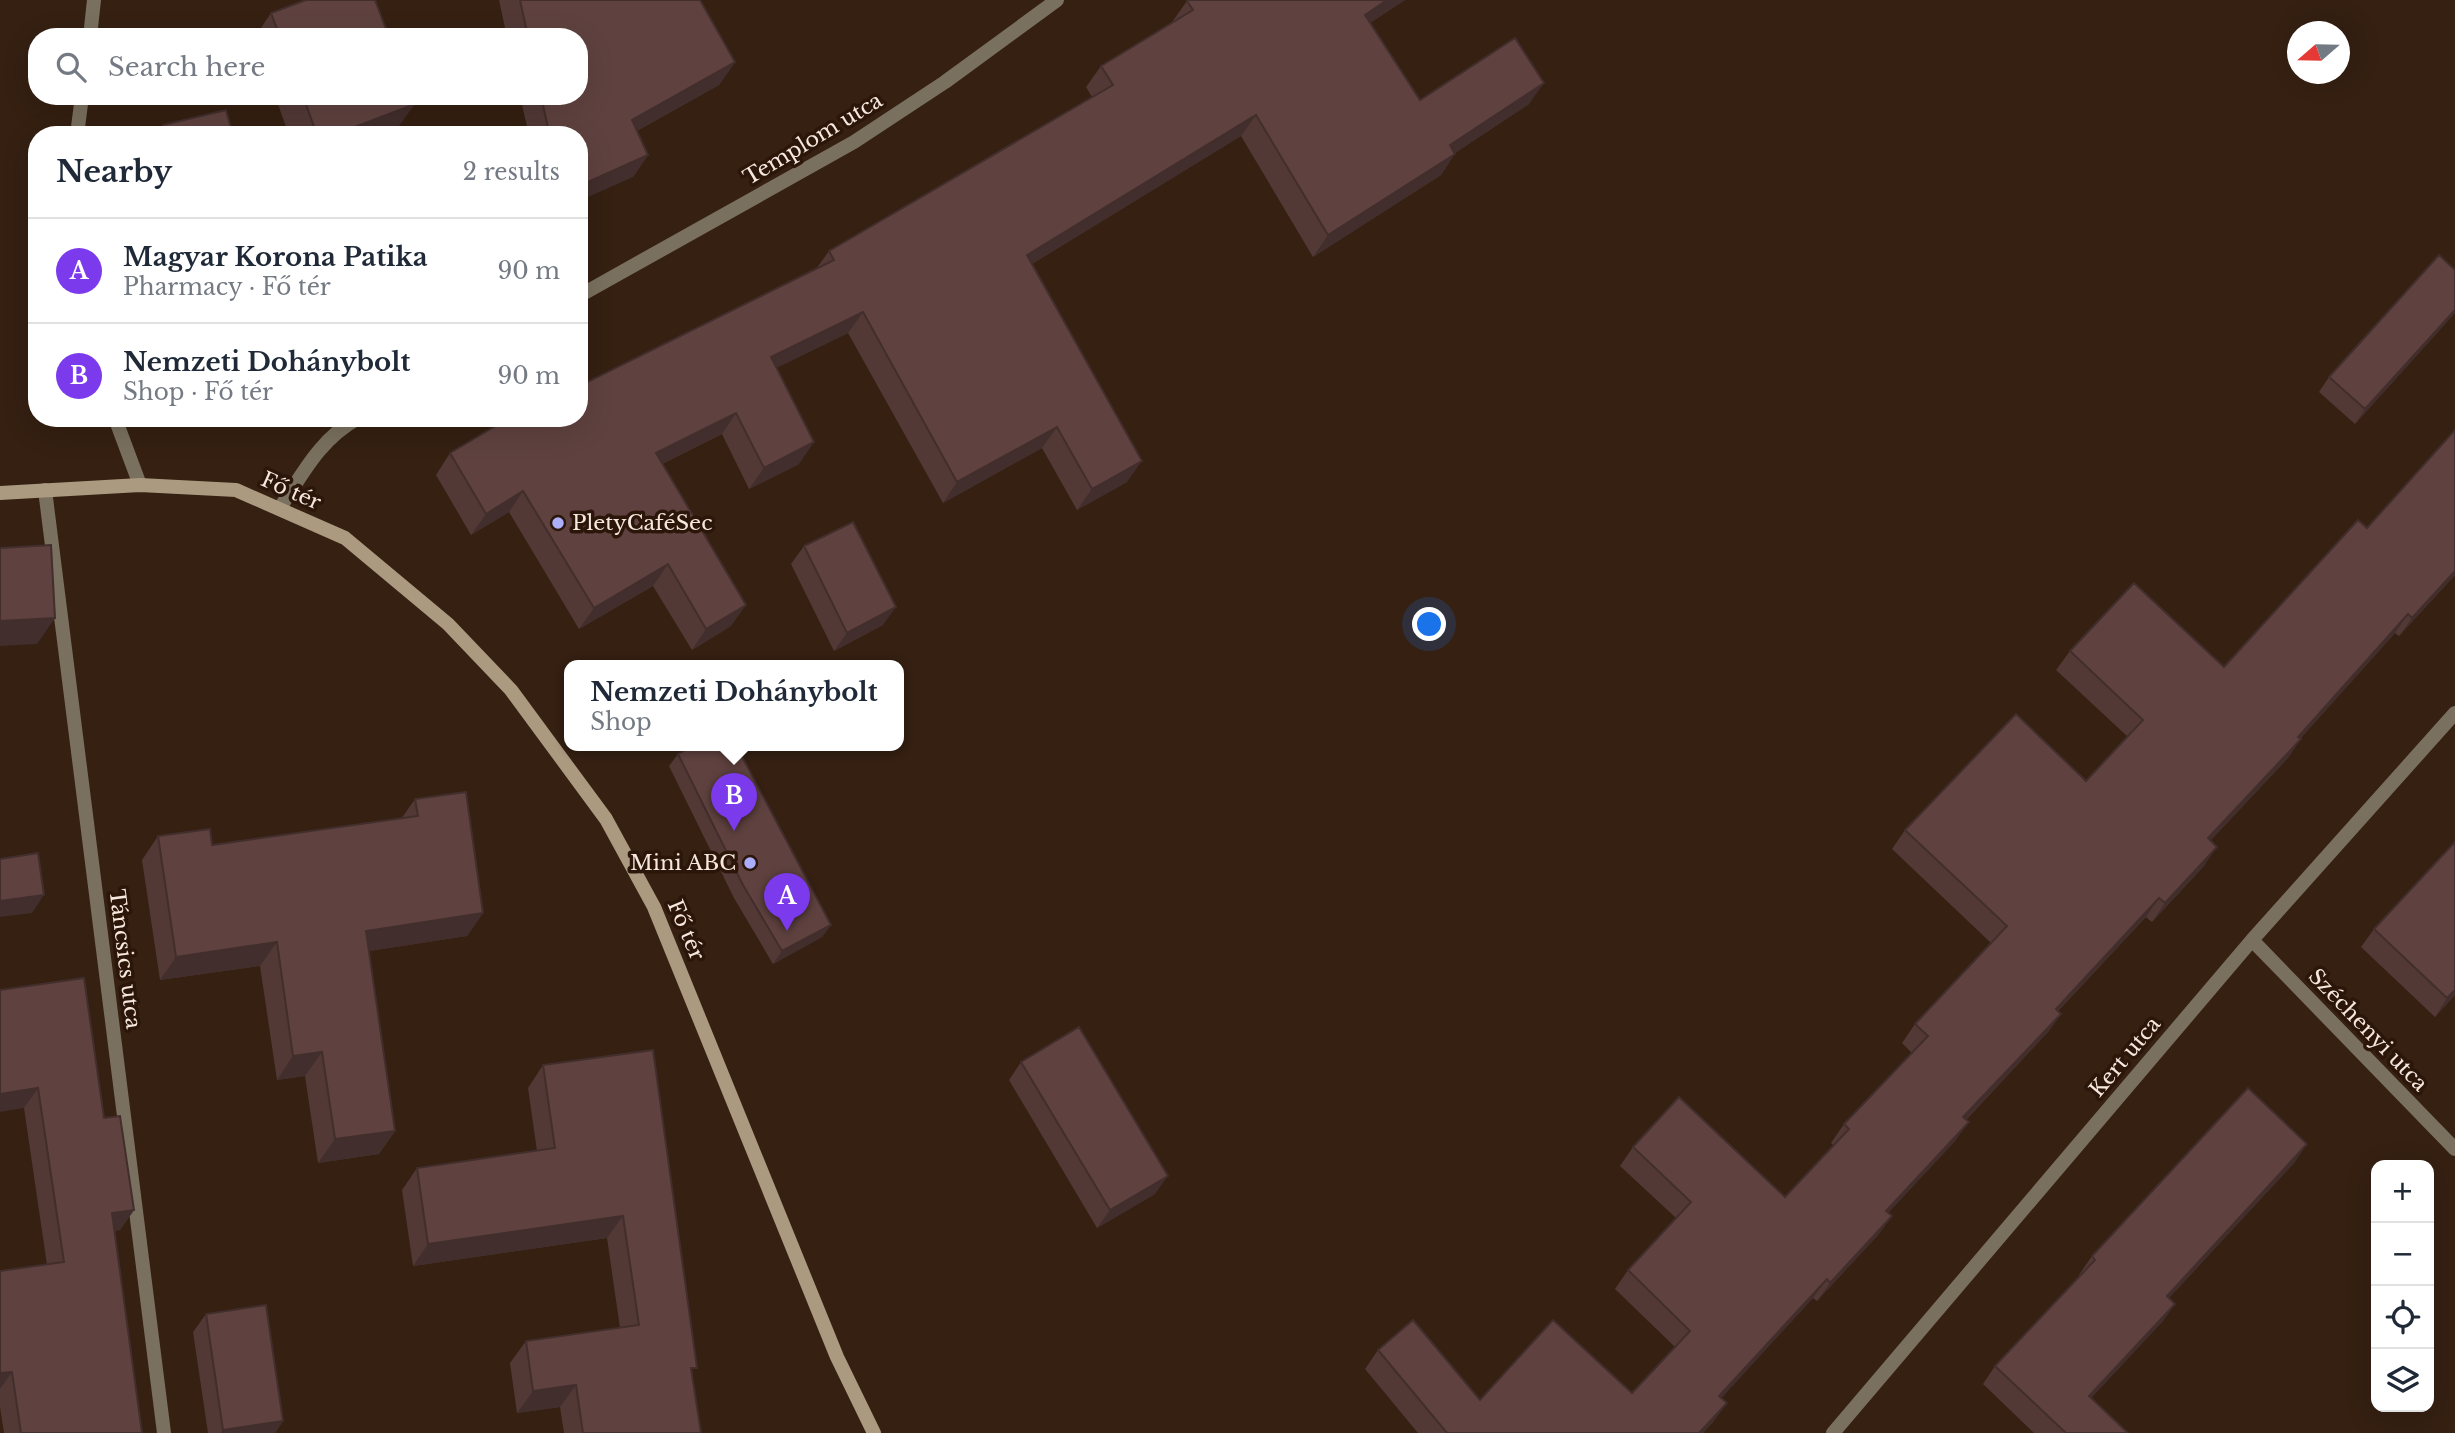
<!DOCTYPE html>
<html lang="en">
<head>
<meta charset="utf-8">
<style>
	:root { --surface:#fff; --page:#f6f6f7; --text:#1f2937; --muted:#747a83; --line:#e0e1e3; --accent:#7c3aed }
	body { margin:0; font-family:"Libre Baskerville",serif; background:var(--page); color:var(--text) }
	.controls { position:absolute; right:21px; bottom:21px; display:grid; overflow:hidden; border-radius:14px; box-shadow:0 7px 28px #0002 }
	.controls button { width:63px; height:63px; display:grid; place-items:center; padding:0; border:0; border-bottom:2px solid var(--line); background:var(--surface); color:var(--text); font:35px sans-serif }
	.compass { position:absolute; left:2287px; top:21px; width:63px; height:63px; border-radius:50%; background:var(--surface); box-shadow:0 7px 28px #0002; rotate:250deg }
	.you { position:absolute; left:1430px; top:625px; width:24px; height:24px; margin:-18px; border:5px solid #fff; border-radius:50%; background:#1a73e8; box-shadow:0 0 0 10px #1a73e833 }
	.badge { display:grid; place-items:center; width:46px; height:46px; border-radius:50%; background:var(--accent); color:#fff; font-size:23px; font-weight:700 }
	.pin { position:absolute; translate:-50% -58px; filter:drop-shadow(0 2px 4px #0008) }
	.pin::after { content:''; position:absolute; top:37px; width:24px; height:21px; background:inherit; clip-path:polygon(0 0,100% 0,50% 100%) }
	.popup { position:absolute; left:564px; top:660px; width:340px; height:91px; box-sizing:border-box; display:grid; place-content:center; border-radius:14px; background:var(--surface); filter:drop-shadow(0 2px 5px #0005); font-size:23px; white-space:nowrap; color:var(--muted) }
	.popup b { font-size:26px; color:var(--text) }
	.popup::after { content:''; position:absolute; left:50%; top:100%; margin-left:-14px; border:14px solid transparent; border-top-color:var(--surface) }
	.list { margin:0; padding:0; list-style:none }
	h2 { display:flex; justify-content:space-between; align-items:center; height:91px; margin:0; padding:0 28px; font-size:30px }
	h2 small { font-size:23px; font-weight:400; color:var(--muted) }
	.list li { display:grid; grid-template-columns:46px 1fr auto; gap:21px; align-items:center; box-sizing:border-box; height:105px; padding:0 28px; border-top:2px solid var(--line) }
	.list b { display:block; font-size:26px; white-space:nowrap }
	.list p { margin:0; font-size:23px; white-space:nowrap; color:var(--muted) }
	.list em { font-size:23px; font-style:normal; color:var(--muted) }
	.icon { flex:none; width:38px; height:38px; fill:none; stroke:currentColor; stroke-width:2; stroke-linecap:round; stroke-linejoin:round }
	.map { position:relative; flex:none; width:2455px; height:1433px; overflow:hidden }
	.search { position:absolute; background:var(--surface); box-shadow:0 7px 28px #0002; left:28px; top:28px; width:560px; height:77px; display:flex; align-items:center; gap:18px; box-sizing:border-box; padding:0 24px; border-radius:28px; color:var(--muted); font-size:26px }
	.panel { position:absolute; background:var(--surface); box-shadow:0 7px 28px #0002; left:28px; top:126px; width:560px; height:301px; border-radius:28px }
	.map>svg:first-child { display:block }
</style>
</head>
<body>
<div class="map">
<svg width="2455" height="1433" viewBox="0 0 2455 1433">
	<rect width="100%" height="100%" fill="#352012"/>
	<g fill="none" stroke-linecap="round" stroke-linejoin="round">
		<path stroke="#7a705f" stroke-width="14" d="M 90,37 L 94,0
			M 77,135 L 82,96
			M 579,296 L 854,142 L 945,82 L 1057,0
			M 115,418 L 140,485
			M 45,490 L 164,1433
			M 280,508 C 303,473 320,439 358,418
			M 2252,940 L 2455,1149
			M 1833,1433 L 2252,940 L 2455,713"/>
		<path stroke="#ab9a7f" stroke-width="14" d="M 0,493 L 140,485 L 236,490 L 345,538 L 448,624 L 511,690 L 606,819 L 654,907 L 837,1357 L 874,1433"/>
	</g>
	<path fill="#523936" d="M 499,0 L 700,0 L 735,62 L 719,85 L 637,131 L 648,155 L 633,177 L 579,135 L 529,135 L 520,96 L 579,96 L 579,37 L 507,37 Z
		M 1405,0 L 1370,23 L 1420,100 L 1529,104 L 1455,153 L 1441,175 L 1313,257 L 1241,136 L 1032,264 L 1127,482 L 1077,510 L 1042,448 L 943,503 L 848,333 L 776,368 L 799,464 L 749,489 L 722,434 L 662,464 L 731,626 L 692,650 L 653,586 L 579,629 L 509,512 L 471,535 L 436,475 L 450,453 L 579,418 L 816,269 L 829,251 L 1092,97 L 1086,87 L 1101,66 L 1172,22 L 1187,1 Z
		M 271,13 L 389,37 L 255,37 Z
		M 275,96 L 412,96 L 396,130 L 383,135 L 289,135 Z
		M 163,125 L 233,135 L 157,135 Z
		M 2455,313 L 2355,424 L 2319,392 L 2329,377 Z
		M 2455,430 L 2455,575 L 2399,636 L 2395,633 L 2300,739 L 2288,758 L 2211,840 L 2204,866 L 2152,922 L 2146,917 L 2058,1011 L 2061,1014 L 2048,1032 L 1966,1120 L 1955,1141 L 1888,1213 L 1892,1216 L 1878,1235 L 1817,1301 L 1813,1298 L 1721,1398 L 1727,1403 L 1713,1422 L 1703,1433 L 1418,1433 L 1365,1369 L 1378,1350 L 1480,1400 L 1632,1393 L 1675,1347 L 1615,1289 L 1628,1270 L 1676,1218 L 1620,1166 L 1633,1147 L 1785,1197 L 1834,1146 L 1831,1143 L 1844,1124 L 1912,1053 L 1902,1043 L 1915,1024 L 1991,943 L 1892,849 L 1905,830 L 2086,781 L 2128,737 L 2056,670 L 2070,651 L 2224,667 L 2367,528 Z
		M 804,546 L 883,625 L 834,651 L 791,564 Z
		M 678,754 L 831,925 L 822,937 L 773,964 L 734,898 L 669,766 Z
		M 415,799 L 483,913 L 467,936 L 369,951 L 395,1131 L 379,1154 L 318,1163 L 305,1076 L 277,1080 L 260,966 L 160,980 L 142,860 L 158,836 L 212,845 L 401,819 Z
		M 2455,842 L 2455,995 L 2435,1017 L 2361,947 L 2374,929 Z
		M 0,990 L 104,1118 L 134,1210 L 120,1230 L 114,1231 L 142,1433 L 4,1433 L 0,1407 L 0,1271 L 47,1265 L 24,1108 Z
		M 653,1050 L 692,1375 L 701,1433 L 564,1433 L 560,1407 L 517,1413 L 510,1363 L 526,1341 L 620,1328 L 607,1238 L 413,1266 L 402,1190 L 417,1168 L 537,1151 L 528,1088 L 543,1065 Z
		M 1021,1062 L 1155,1194 L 1097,1228 L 1009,1080 Z
		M 2295,1162 L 2169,1298 L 2175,1304 L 2162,1322 L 2091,1398 L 2128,1433 L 2034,1433 L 1983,1384 L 1995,1366 L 2080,1276 L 2079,1275 L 2092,1256 Z
		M 206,1314 L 283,1421 L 275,1433 L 208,1433 L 193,1332 Z"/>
	<path fill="#422e2c" d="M 1387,0 L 1405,0 L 1350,36 L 1365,15 Z
		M 735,62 L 719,85 L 617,142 L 632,120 Z
		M 1544,83 L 1529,104 L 1435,166 L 1450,145 Z
		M 415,104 L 396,130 L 383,135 L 334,135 Z
		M 1256,115 L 1241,136 L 1012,276 L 1027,255 Z
		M 1455,154 L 1441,175 L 1313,257 L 1328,235 Z
		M 648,155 L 633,177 L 579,201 L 579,186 Z
		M 2455,310 L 2455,313 L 2355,424 L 2365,409 Z
		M 863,312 L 848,333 L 756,378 L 771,357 Z
		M 736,413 L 722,434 L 641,475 L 656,453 Z
		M 1057,427 L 1042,448 L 943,503 L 957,482 Z
		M 814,442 L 799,464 L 749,489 L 764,468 Z
		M 1142,461 L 1127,482 L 1077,510 L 1092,489 Z
		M 523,491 L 509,512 L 471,535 L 486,514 Z
		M 668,564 L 653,586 L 579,629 L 594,608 Z
		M 2455,571 L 2455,575 L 2399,636 L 2412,618 Z
		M 746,605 L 731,626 L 692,650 L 706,629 Z
		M 896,607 L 883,625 L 834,651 L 847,633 Z
		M 2408,614 L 2395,633 L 2285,755 L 2298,737 Z
		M 55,618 L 37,644 L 0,646 L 0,621 Z
		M 2301,739 L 2288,758 L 2195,857 L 2208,838 Z
		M 2217,847 L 2204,866 L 2152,922 L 2165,903 Z
		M 44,895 L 32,913 L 0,917 L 0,901 Z
		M 2159,898 L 2146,917 L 2042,1027 L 2056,1009 Z
		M 483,913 L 467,936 L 350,954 L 366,931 Z
		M 831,925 L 822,937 L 773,964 L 782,951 Z
		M 277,942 L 260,966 L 160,980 L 176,957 Z
		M 2455,990 L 2455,995 L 2435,1017 L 2447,998 Z
		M 2061,1014 L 2048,1032 L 1950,1136 L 1963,1117 Z
		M 322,1052 L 305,1076 L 277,1080 L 293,1056 Z
		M 38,1088 L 24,1108 L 0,1112 L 0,1094 Z
		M 1969,1122 L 1955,1141 L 1872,1230 L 1886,1211 Z
		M 395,1131 L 379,1154 L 318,1163 L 335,1139 Z
		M 2307,1144 L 2295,1162 L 2154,1314 L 2167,1296 Z
		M 1168,1176 L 1155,1194 L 1097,1228 L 1110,1210 Z
		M 134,1210 L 120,1230 L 98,1233 L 112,1213 Z
		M 623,1216 L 607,1238 L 413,1266 L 428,1244 Z
		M 1892,1216 L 1878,1235 L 1817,1301 L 1830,1283 Z
		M 1827,1279 L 1813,1298 L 1706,1415 L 1719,1396 Z
		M 2175,1304 L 2162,1322 L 2076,1414 L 2089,1396 Z
		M 12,1372 L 0,1389 L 0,1373 Z
		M 576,1385 L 560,1407 L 517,1413 L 533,1391 Z
		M 1727,1403 L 1713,1422 L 1703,1433 L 1699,1433 Z
		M 283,1421 L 275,1433 L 221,1433 L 223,1430 Z"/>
	<path fill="#5f423f" stroke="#422e2c" stroke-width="2" d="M 306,0 L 375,0 L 389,37 L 280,37 L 271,13 Z
		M 520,0 L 700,0 L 735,62 L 632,120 L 648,155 L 579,186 L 579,135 L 551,135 L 548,128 L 541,96 L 579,96 L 579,37 L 528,37 Z
		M 1188,0 L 1387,0 L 1365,15 L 1420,100 L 1515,38 L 1544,83 L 1450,145 L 1455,154 L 1328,235 L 1256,115 L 1027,255 L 1142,461 L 1092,489 L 1057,427 L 957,482 L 863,312 L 771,357 L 814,442 L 764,468 L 736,413 L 656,453 L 746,605 L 706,629 L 668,564 L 594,608 L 523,491 L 486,514 L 450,453 L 509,418 L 579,418 L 579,386 L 834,260 L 829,251 L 1113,85 L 1101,66 L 1193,10 L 1187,1 Z
		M 303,96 L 412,96 L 415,104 L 334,135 L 317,135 Z
		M 226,110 L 233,135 L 165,135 L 163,125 Z
		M 2439,255 L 2455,270 L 2455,310 L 2365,409 L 2329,377 Z
		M 2455,430 L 2455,571 L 2412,618 L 2408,614 L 2298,737 L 2301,739 L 2208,838 L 2217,847 L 2165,903 L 2159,898 L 2056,1009 L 2061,1014 L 1963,1117 L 1969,1122 L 1886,1211 L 1892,1216 L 1830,1283 L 1827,1279 L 1719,1396 L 1727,1403 L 1699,1433 L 1447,1433 L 1378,1350 L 1413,1320 L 1480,1400 L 1553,1320 L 1632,1393 L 1690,1331 L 1628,1270 L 1691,1202 L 1633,1147 L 1679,1097 L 1785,1197 L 1849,1129 L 1844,1124 L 1928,1036 L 1915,1024 L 2007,926 L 1905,830 L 2016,714 L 2086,781 L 2143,720 L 2070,651 L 2134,583 L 2224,667 L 2358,520 L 2367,528 Z
		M 853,522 L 896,607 L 847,633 L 804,546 Z
		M 51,545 L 55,618 L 0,621 L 0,548 Z
		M 694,745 L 736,745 L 831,925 L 782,951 L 743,885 L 678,754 Z
		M 466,792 L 483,913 L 366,931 L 395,1131 L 335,1139 L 322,1052 L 293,1056 L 277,942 L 176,957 L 158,836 L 210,829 L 212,845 L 418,816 L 415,799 Z
		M 2455,842 L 2455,990 L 2447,998 L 2374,929 Z
		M 38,853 L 44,895 L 0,901 L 0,859 Z
		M 84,978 L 104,1118 L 120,1116 L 134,1210 L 112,1213 L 142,1433 L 21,1433 L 12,1372 L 0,1373 L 0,1271 L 64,1262 L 38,1088 L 0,1094 L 0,990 Z
		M 1079,1027 L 1168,1176 L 1110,1210 L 1021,1062 Z
		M 653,1050 L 697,1368 L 691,1368 L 701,1433 L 583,1433 L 576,1385 L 533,1391 L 526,1341 L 639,1325 L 623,1216 L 428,1244 L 417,1168 L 555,1148 L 543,1065 Z
		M 2248,1088 L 2307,1144 L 2167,1296 L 2175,1304 L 2089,1396 L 2128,1433 L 2066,1433 L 1995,1366 L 2095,1260 L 2092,1256 Z
		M 266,1305 L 283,1421 L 223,1430 L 206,1314 Z"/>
	<g fill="#abaffb" stroke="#2b1609" stroke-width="2.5">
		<circle cx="558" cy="523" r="7"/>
		<circle cx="750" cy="863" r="7"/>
	</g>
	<g text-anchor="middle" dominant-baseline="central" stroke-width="7" stroke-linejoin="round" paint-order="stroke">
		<g font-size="21" fill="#f7e8df" stroke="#2b1609">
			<text transform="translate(813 139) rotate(-31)">Templom utca</text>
			<text transform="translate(291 491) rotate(24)">Fő tér</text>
			<text transform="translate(686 930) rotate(67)">Fő tér</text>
			<text transform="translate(125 959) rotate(83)">Táncsics utca</text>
			<text transform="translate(2368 1030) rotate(46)">Széchenyi utca</text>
			<text transform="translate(2125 1057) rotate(-50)">Kert utca</text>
		</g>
		<g font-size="21" fill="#f7e8df" stroke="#2b1609" text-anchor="start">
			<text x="572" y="523">PletyCaféSec</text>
			<text x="736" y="863" text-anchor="end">Mini ABC</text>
		</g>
	</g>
</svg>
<div class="controls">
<button>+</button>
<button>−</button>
<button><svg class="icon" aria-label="locate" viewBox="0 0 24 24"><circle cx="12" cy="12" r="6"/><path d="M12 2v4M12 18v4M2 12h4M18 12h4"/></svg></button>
<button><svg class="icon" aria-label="layers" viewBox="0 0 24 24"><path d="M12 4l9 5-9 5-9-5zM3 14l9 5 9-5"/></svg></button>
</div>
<svg class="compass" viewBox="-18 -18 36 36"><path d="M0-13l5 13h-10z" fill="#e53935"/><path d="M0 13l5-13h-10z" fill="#747a83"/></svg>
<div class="you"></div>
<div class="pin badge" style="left:787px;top:931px">A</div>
<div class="pin badge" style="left:734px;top:831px">B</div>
<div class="popup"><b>Nemzeti Dohánybolt</b>Shop</div>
<div class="search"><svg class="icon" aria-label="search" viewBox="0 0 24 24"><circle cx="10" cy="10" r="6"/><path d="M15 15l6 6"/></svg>Search here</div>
<section class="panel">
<h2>Nearby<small>2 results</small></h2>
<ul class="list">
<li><span class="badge">A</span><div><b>Magyar Korona Patika</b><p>Pharmacy · Fő tér</p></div><em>90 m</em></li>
<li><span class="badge">B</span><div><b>Nemzeti Dohánybolt</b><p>Shop · Fő tér</p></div><em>90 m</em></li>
</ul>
</section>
</div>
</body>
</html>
